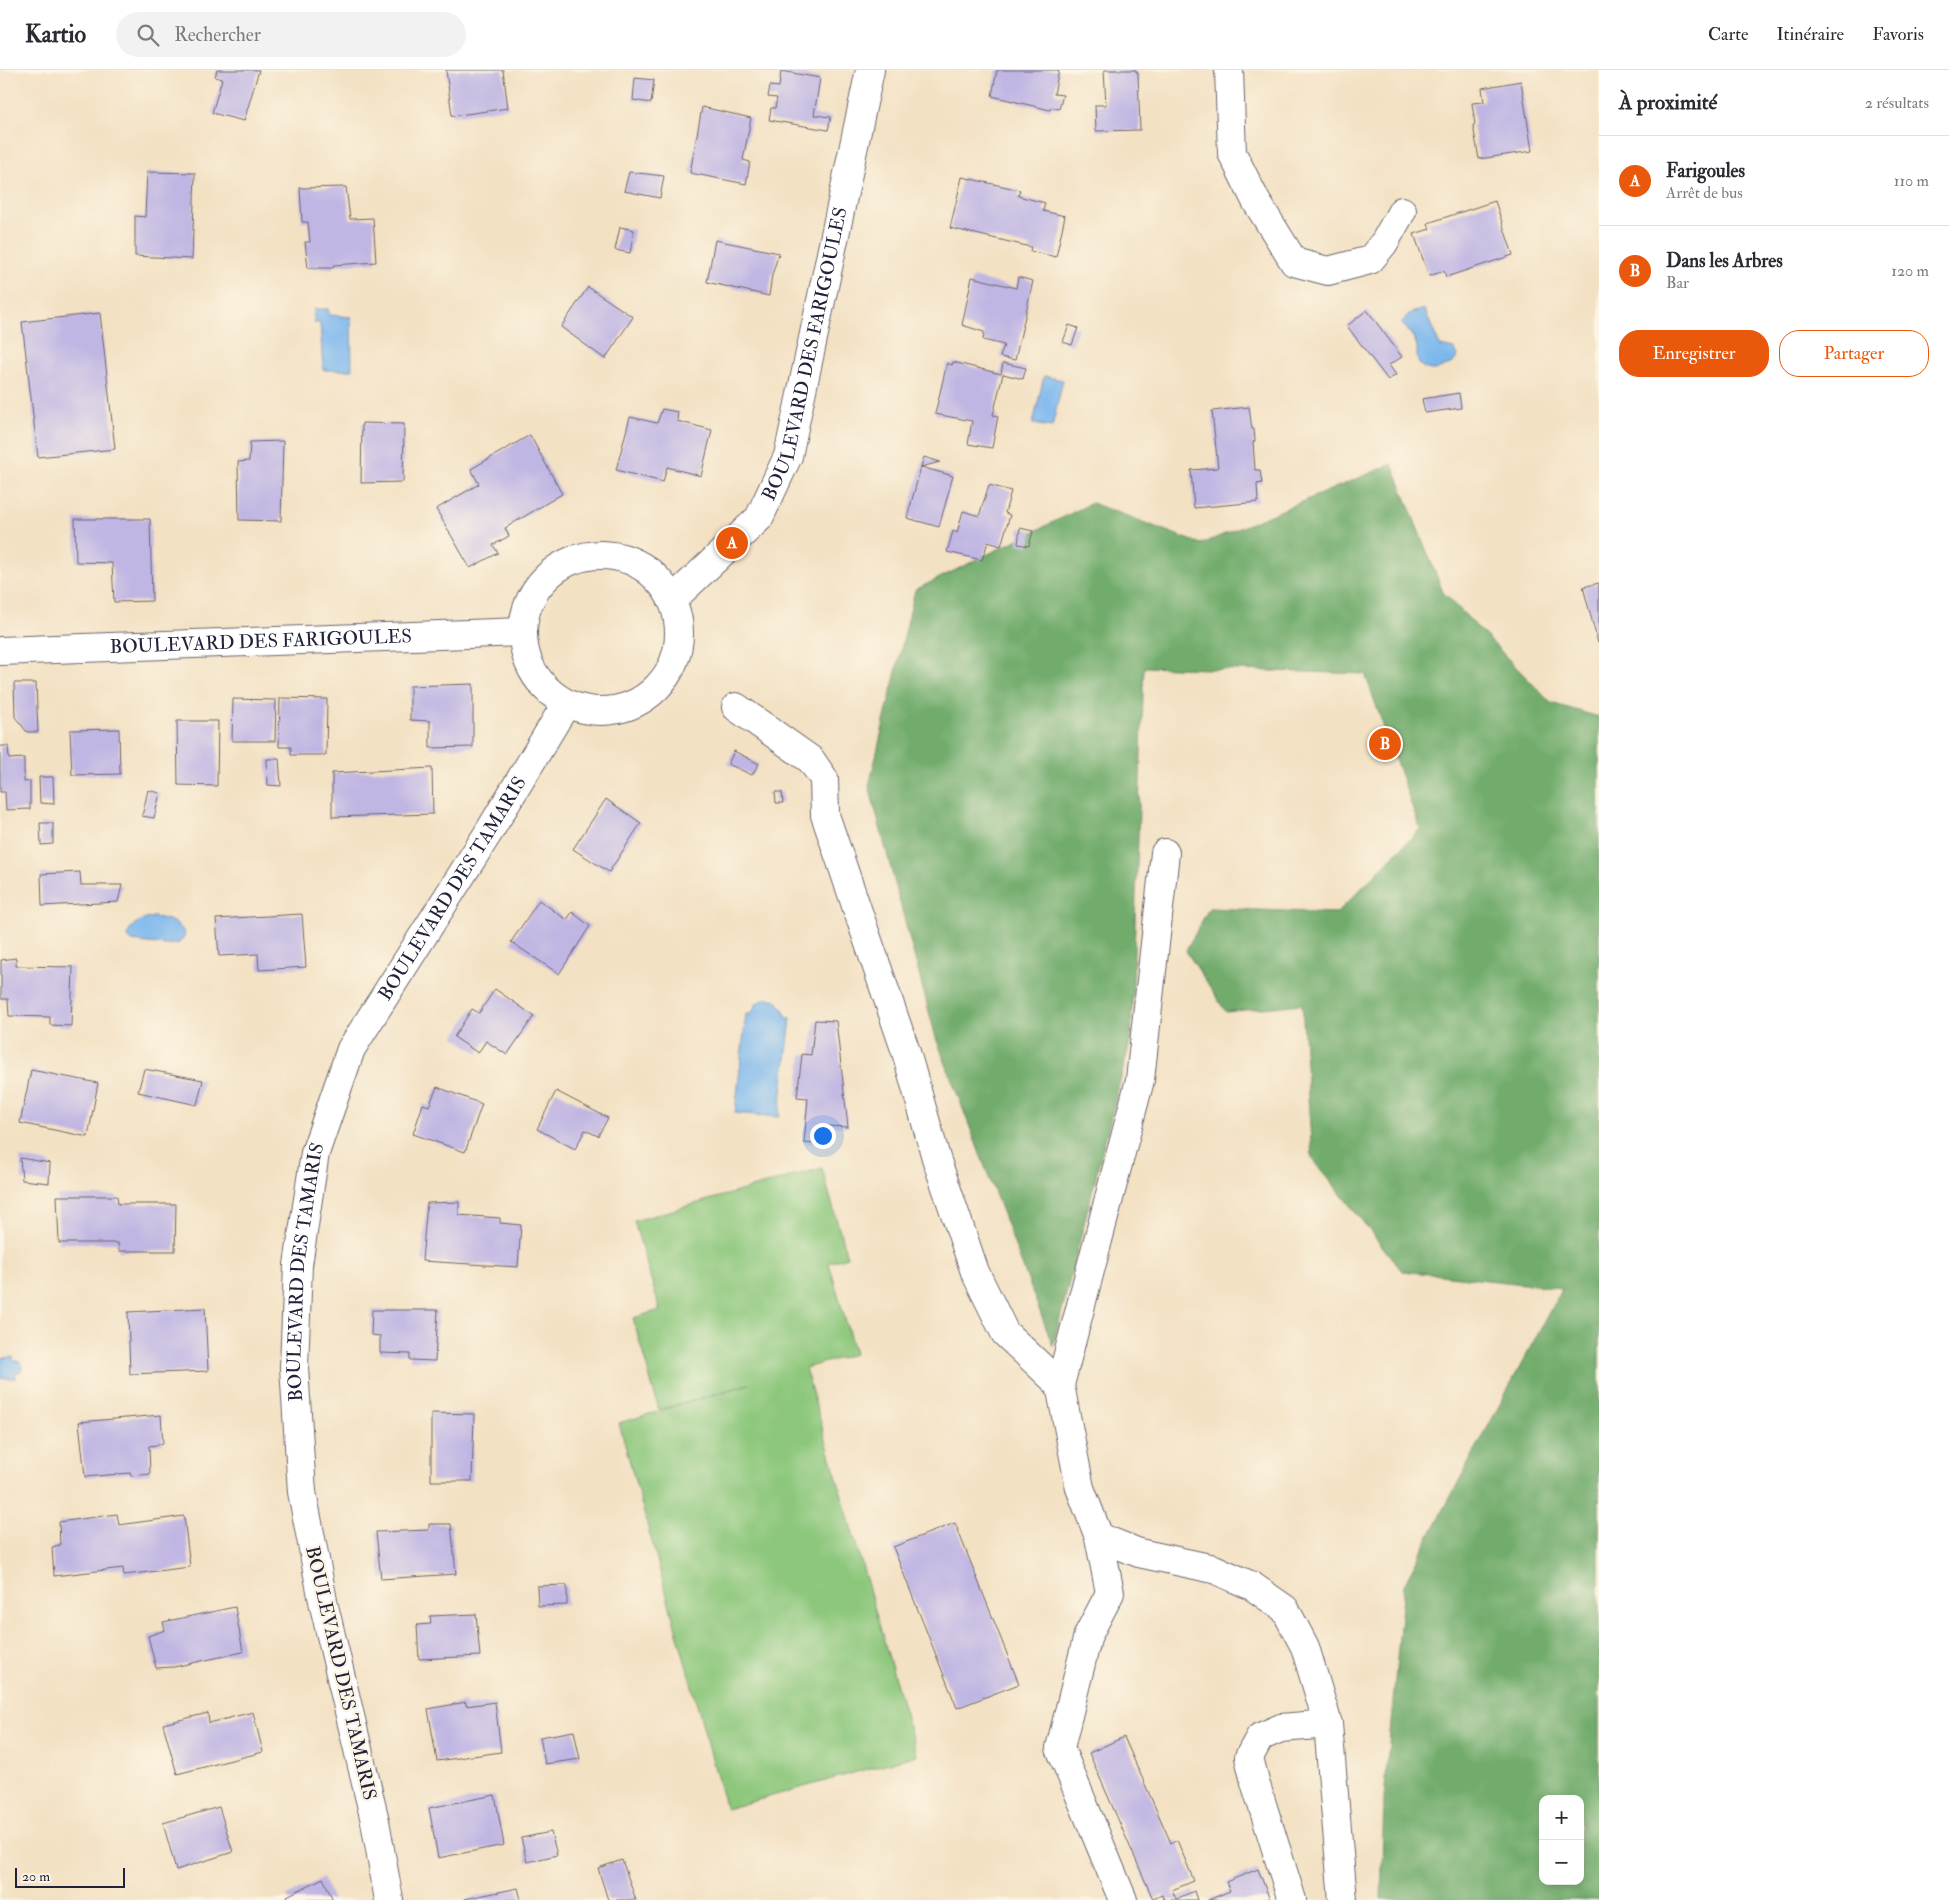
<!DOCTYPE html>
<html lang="fr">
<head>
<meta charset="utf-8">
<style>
	:root { --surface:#fff; --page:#f2f2f3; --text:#2b2b33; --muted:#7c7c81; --line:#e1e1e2; --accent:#ea580c }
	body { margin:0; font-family:"IM FELL Double Pica",serif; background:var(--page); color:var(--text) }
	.controls { position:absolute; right:15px; bottom:15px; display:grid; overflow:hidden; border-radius:10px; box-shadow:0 2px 8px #0003 }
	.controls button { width:45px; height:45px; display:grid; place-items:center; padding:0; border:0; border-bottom:1px solid var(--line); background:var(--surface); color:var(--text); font:25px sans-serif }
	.scale { position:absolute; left:15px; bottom:12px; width:110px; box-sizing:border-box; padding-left:5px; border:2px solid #22223b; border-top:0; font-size:14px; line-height:18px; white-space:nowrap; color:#22223b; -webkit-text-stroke:4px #fcf5e5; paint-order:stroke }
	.you { position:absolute; left:822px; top:1065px; width:18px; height:18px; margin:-12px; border:4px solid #fff; border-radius:50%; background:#1a73e8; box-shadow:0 0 0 8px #1a73e833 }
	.badge { display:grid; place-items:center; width:32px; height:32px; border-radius:50%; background:var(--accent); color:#fff; font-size:16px; font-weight:700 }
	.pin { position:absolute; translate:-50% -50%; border:2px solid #fff; box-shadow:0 1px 5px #0006 }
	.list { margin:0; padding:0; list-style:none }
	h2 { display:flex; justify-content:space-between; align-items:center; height:65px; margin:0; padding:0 20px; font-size:21px }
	h2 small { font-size:16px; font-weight:400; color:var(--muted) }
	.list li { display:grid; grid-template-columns:32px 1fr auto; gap:15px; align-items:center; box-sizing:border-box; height:90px; padding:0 20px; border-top:1px solid var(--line) }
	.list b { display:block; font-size:19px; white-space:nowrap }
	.list p { margin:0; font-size:16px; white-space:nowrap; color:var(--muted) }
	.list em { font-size:16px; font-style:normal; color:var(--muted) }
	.actions { display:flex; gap:10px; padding:15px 20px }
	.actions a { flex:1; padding:11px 0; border:1px solid var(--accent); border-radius:20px; text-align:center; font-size:18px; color:var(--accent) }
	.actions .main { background:var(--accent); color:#fff }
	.icon { flex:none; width:28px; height:28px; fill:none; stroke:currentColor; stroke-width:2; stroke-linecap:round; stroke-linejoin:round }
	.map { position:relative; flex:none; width:1599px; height:1830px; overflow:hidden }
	header { display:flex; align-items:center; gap:30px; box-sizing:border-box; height:70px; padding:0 25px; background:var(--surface); border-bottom:1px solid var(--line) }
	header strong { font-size:24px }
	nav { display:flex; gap:28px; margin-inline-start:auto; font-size:18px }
	.search { width:350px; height:45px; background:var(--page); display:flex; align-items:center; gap:12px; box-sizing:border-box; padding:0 18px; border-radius:28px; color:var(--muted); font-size:19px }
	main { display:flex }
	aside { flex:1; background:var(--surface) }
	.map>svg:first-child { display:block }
</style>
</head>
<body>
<header>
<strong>Kartio</strong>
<div class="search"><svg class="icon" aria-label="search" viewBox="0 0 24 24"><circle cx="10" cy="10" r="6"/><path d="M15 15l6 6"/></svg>Rechercher</div>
<nav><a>Carte</a><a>Itinéraire</a><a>Favoris</a></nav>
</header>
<main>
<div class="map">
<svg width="1599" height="1830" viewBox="0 0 1599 1830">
	<rect width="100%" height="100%" fill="#fcf5e5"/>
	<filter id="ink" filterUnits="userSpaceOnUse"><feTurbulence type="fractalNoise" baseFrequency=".02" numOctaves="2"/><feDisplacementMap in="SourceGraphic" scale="10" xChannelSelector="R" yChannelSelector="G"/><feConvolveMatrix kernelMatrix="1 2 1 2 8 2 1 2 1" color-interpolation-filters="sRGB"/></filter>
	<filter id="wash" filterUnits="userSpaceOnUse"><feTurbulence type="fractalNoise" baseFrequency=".0096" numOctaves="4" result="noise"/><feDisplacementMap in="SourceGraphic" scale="20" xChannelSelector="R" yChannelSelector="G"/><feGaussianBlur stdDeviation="1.12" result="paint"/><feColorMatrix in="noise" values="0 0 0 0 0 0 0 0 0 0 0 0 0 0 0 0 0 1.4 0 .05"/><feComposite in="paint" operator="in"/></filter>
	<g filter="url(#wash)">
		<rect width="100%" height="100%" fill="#f3e1c3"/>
		<path fill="#8cc77c" stroke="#57745c" d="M 822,1098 L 847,1187 L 829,1193 L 855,1284 L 805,1298 L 917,1685 L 726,1739 L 619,1353 L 749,1314 L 659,1340 L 633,1248 L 660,1240 L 634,1151 Z"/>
		<path fill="#71ac6c" stroke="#4a6754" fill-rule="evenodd" d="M 1392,394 L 1443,522 L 1551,633 L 1599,647 L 1599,1830 L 1381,1830 L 1384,1728 L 1404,1514 L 1562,1218 L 1402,1201 L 1312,1088 L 1302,934 L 1226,942 L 1186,881 L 1209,838 L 1337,843 L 1420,759 L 1365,604 L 1144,597 L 1131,968 L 1053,1276 L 936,968 L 869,716 L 915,520 L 1092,433 L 1201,474 ZM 1543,1729 L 1580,1729 L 1580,1811 L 1543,1811 Z"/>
		<path fill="#7bb7ed" stroke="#4e6c94" d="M 314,239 L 328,239 L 330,245 L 351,247 L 352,300 L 323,300 L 320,253 L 314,253 Z
			M 1424,239 L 1440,276 L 1454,279 L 1458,285 C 1456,292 1450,294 1444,297 C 1434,303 1417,300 1417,286 C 1417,280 1418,277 1415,271 C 1412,264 1406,258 1401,253 L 1410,243 Z
			M 1044,306 L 1063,310 L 1052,357 L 1033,354 Z
			M 153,847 C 165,848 181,852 185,865 L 179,873 L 165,875 L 132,871 L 128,867 C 130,852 141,851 153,847 Z
			M 768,928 L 776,930 L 785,942 L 786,947 L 791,948 L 779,1047 L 735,1043 L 746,944 L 751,944 L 757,933 Z
			M 13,1287 L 14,1291 L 19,1291 L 22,1295 L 21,1301 L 15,1303 L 16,1308 L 0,1308 L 0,1288 Z"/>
		<g id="blocks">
			<path fill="#c0b6e3" d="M 217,0 L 259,0 L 244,51 L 212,43 L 222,9 L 215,7 Z
				M 446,0 L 503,0 L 508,38 L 452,46 Z
				M 997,0 L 1059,0 L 1054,24 L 1063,25 L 1059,39 L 1051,37 L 1050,40 L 992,26 Z
				M 1104,0 L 1136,0 L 1136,2 L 1138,3 L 1140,60 L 1096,61 L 1095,35 L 1106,35 Z
				M 781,1 L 820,8 L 814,45 L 831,47 L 828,60 L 769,50 L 771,38 L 775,38 L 777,28 L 768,27 L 770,16 L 779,17 Z
				M 635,8 L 654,10 L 651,33 L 633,30 Z
				M 1521,11 L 1532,81 L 1479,89 L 1473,55 L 1475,55 L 1472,33 L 1484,32 L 1482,18 Z
				M 702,37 L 751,48 L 743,90 L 750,92 L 746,114 L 690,103 Z
				M 147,102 L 195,103 L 192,189 L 135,186 L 135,146 L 145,147 Z
				M 629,102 L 664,106 L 660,128 L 624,121 Z
				M 962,107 L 1020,120 L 1018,126 L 1045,133 L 1043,141 L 1065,146 L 1056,187 L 1030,181 L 1031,177 L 950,158 Z
				M 346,117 L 350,149 L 373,148 L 376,192 L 334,195 L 333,198 L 308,198 L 305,172 L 310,172 L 308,152 L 302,152 L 300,118 Z
				M 1495,131 L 1513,185 L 1446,207 L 1444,201 L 1429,206 L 1414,164 L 1430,159 L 1428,153 Z
				M 620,157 L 634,160 L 630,183 L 615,180 Z
				M 715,170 L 779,183 L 772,205 L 769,226 L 707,212 Z
				M 972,207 L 1016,218 L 1018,207 L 1033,211 L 1015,290 L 1000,287 L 1004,275 L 983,270 L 984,262 L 962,255 Z
				M 588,217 L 633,247 L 605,289 L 561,257 Z
				M 1367,240 L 1402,287 L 1389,295 L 1396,305 L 1388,310 L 1347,256 Z
				M 100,243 L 115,379 L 38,387 L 22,252 Z
				M 1069,255 L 1078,258 L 1072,275 L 1063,272 Z
				M 953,292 L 1001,304 L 1003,293 L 1026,298 L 1023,309 L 1003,304 L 993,345 L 998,346 L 992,378 L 968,374 L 972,351 L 935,344 L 947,293 L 952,295 Z
				M 1459,323 L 1461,338 L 1425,343 L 1422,329 Z
				M 1249,337 L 1252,359 L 1254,359 L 1255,371 L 1253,372 L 1255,400 L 1260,400 L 1262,413 L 1257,414 L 1258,432 L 1194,438 L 1191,400 L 1218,398 L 1212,341 Z
				M 662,339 L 678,342 L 677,351 L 712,360 L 701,406 L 667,397 L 663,412 L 616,400 L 630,347 L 657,353 Z
				M 362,353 L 404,354 L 403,412 L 361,413 Z
				M 530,365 L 562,424 L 505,458 L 509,466 L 493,475 L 498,483 L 470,498 L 436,439 L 479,414 L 471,399 Z
				M 283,371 L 281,451 L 239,450 L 238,392 L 249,391 L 250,372 Z
				M 924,387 L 940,392 L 921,397 Z
				M 921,397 L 953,406 L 939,457 L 907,448 Z
				M 989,415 L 1011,421 L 1005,443 L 1010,445 L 1001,476 L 988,472 L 982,490 L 947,482 L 953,461 L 957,463 L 963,441 L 979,446 Z
				M 75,449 L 150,449 L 152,531 L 114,532 L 112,493 L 76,492 Z
				M 1020,458 L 1033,461 L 1029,476 L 1018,474 Z
				M 1599,513 L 1599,573 L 1598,573 L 1583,517 Z
				M 14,613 L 36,613 L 38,662 L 27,662 L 15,647 Z
				M 473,614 L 473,677 L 430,678 L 430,651 L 410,650 L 410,616 Z
				M 280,628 L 327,629 L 326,685 L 291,685 L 291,677 L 279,677 Z
				M 233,629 L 276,630 L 275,671 L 232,671 Z
				M 177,651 L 218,651 L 217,716 L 178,715 Z
				M 119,659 L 120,704 L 72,705 L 70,660 Z
				M 0,676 L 8,676 L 9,689 L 24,688 L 24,712 L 30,711 L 30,739 L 6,740 L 5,722 L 0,722 Z
				M 734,681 L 759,694 L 752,705 L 728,694 Z
				M 267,689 L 279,689 L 281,716 L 268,715 Z
				M 432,698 L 433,744 L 332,747 L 332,703 Z
				M 39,707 L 53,707 L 54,734 L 40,733 Z
				M 148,720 L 160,723 L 154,748 L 142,746 Z
				M 775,722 L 782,722 L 783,733 L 776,733 Z
				M 606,729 L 641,753 L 609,802 L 573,779 Z
				M 40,753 L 53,753 L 53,774 L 41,775 Z
				M 80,802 L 81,815 L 122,815 L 118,832 L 42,836 L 41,804 Z
				M 539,830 L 567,850 L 572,842 L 590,856 L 559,904 L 511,872 Z
				M 302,844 L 306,897 L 259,900 L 258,884 L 219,886 L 216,849 Z
				M 16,888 L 16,896 L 73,897 L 71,956 L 50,955 L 50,947 L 9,946 L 8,929 L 1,929 L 1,890 Z
				M 495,919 L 534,946 L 507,985 L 486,971 L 478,983 L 454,967 L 472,939 L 479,943 Z
				M 815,950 L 836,951 L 848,1057 L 827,1056 L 825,1075 L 804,1073 L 808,1028 L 797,1027 L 802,984 L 811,985 Z
				M 144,999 L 203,1010 L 197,1035 L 138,1022 Z
				M 31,1000 L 98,1013 L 88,1067 L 20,1053 Z
				M 437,1017 L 482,1034 L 465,1082 L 413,1064 L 423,1034 L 429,1036 Z
				M 556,1021 L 608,1048 L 598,1066 L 585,1060 L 575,1079 L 537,1059 Z
				M 20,1088 L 50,1093 L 49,1113 L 22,1110 Z
				M 57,1126 L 117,1126 L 118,1134 L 176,1134 L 175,1181 L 119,1181 L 118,1173 L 59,1173 Z
				M 459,1132 L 459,1145 L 500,1148 L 500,1153 L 521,1155 L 518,1197 L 422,1191 L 427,1133 Z
				M 205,1238 L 208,1301 L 130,1304 L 128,1242 Z
				M 372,1240 L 438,1240 L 435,1291 L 410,1290 L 410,1284 L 380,1283 L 380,1266 L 371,1265 Z
				M 431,1343 L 474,1344 L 472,1411 L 431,1411 Z
				M 161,1345 L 163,1374 L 149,1376 L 150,1404 L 131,1406 L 130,1403 L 85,1407 L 79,1352 Z
				M 117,1444 L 119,1455 L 184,1446 L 190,1497 L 124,1505 L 123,1498 L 54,1506 L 52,1477 L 60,1475 L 59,1452 Z
				M 955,1453 L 1019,1614 L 957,1638 L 893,1477 Z
				M 429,1454 L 451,1454 L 456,1504 L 381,1509 L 376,1462 L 429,1460 Z
				M 567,1515 L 567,1535 L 538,1536 L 537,1516 Z
				M 235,1537 L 243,1582 L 174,1597 L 156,1598 L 148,1566 L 165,1560 L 163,1552 Z
				M 476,1544 L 480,1586 L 419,1589 L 417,1555 L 431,1554 L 430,1546 Z
				M 466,1632 L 466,1636 L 495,1632 L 501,1682 L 437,1691 L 428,1639 Z
				M 253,1642 L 263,1682 L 177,1704 L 163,1654 L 208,1643 L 209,1653 Z
				M 574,1661 L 580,1689 L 545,1694 L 540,1667 Z
				M 1124,1667 L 1171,1773 L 1177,1770 L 1194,1811 L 1172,1820 L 1176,1829 L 1194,1821 L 1197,1830 L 1164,1830 L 1162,1825 L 1153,1829 L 1089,1683 Z
				M 495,1725 L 504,1775 L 438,1788 L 429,1738 Z
				M 219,1737 L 233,1782 L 176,1800 L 163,1753 Z
				M 551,1762 L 557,1785 L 527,1792 L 521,1768 Z
				M 622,1790 L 636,1830 L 608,1830 L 598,1798 Z
				M 1258,1799 L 1270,1830 L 1208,1830 L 1230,1821 L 1226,1812 Z
				M 323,1808 L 333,1830 L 289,1830 L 287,1826 Z
				M 518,1818 L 521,1830 L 465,1830 L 465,1829 Z"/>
		</g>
	</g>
	<g filter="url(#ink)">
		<use href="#blocks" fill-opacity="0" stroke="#6b656b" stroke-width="1"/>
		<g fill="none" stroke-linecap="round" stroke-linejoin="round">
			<g stroke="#6b656b" stroke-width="30">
				<g id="minor">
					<path d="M 1229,0 L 1232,83 L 1256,131 L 1294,192 L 1328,201 L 1370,190 L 1384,173 L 1402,141"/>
					<circle cx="601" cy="563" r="78"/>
					<path id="s1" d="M 672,530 L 759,448 L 788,386 L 870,0"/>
					<path id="s2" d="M 0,581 L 522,562"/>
					<path d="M 736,637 L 811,690 L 824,709 L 825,745 L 906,982 L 936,1088 L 975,1202 L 1005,1263 L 1060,1315"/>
					<path d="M 1099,1467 L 1139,1483 L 1214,1499 L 1252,1516 L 1285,1539 L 1305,1577 L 1328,1654 L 1281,1658 L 1260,1667 L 1249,1687 L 1255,1712 L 1292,1830"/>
					<path d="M 1328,1654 L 1343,1830"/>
					<path id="s3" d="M 389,1830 L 375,1751 L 324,1536 L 302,1422 L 294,1297 L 298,1195 L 315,1083 L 351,979 L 487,765 L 566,634"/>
					<path d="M 1123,1830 L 1060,1678 L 1088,1565 L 1110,1523 L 1099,1467 L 1080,1418 L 1060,1315 L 1140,1010 L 1165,783"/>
				</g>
			</g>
			<use href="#minor" stroke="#fff" stroke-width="28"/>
		</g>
	</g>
	<g text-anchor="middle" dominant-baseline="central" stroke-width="5" stroke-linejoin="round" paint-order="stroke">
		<g font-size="19" fill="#22223b" stroke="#fcf5e5">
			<text stroke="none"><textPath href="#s1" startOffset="291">BOULEVARD DES FARIGOULES</textPath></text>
			<text stroke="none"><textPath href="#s2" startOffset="261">BOULEVARD DES FARIGOULES</textPath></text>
			<text stroke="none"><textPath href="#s3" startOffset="1058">BOULEVARD DES TAMARIS</textPath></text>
			<text stroke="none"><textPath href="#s3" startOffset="638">BOULEVARD DES TAMARIS</textPath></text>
			<text transform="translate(341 1603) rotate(77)">BOULEVARD DES TAMARIS</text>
		</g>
	</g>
</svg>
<div class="controls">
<button>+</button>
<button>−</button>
</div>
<div class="scale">20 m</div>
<div class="you"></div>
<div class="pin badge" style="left:732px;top:473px">A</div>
<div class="pin badge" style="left:1385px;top:674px">B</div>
</div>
<aside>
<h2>À proximité<small>2 résultats</small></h2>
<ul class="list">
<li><span class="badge">A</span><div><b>Farigoules</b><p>Arrêt de bus</p></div><em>110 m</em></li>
<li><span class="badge">B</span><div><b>Dans les Arbres</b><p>Bar</p></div><em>120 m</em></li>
</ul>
<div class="actions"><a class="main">Enregistrer</a><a>Partager</a></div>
</aside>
</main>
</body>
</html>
